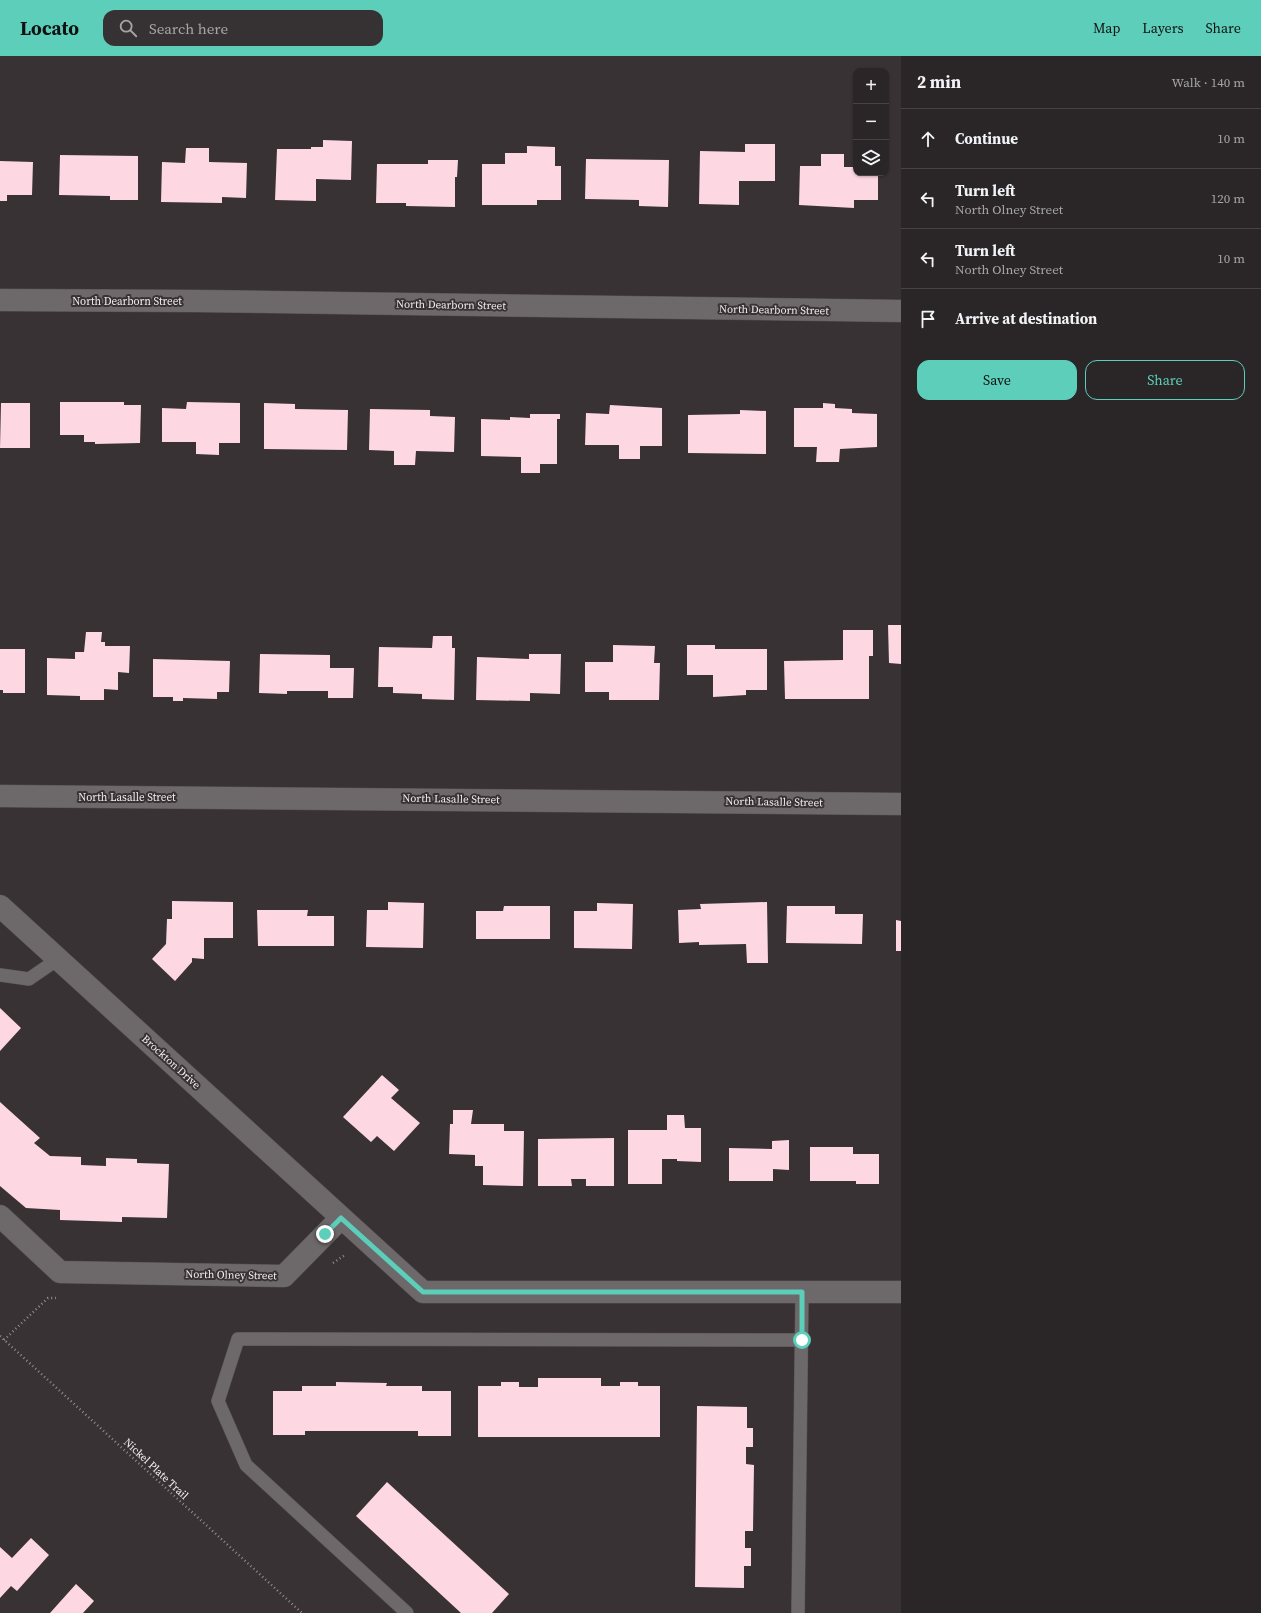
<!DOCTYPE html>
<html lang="en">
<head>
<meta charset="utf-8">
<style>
	:root { --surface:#2a2627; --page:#363233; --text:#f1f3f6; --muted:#a5a5a7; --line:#464344; --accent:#5cceba }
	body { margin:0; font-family:"Source Serif 4",serif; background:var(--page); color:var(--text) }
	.controls { position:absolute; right:12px; top:12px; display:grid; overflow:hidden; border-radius:8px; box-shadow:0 1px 3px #0004 }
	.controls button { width:36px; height:36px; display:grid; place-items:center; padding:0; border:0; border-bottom:1px solid var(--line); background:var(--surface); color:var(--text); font:20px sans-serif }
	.stop { position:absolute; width:12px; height:12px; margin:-9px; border:3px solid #5cceba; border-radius:50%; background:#fff }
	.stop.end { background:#5cceba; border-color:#fff; box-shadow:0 1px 4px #0008 }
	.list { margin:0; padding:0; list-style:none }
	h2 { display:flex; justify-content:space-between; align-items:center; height:52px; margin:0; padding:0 16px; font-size:17px }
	h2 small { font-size:13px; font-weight:400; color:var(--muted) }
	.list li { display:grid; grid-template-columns:26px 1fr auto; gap:12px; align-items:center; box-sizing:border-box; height:60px; padding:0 16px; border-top:1px solid var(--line) }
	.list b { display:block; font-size:15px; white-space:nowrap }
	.list p { margin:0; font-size:13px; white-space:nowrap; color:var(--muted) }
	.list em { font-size:13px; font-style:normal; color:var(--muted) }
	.actions { display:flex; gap:8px; padding:12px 16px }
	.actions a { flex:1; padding:9px 0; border:1px solid var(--accent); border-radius:12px; text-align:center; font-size:14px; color:var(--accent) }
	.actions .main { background:var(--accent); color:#111 }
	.icon { flex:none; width:22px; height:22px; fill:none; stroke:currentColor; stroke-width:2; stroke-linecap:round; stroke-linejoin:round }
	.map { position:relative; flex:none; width:901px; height:1557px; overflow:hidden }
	header { display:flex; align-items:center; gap:24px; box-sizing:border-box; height:56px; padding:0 20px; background:var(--accent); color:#111 }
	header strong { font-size:19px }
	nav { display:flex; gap:22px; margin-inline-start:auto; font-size:14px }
	.search { width:280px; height:36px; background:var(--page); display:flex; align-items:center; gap:10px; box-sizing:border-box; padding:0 14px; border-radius:12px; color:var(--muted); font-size:15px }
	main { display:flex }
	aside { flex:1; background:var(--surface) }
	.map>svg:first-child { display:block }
</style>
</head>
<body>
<header>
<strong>Locato</strong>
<div class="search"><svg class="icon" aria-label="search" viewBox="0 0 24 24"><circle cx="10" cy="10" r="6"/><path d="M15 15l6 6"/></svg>Search here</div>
<nav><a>Map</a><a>Layers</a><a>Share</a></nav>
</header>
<main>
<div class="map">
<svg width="901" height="1557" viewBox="0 0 901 1557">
	<rect width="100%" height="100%" fill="#383234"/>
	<path fill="#fdd7e2" d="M 323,84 L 352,85 L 351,124 L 316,123 L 316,145 L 275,144 L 277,93 L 311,93 L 311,91 L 323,91 Z
		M 745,88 L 775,88 L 775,125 L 739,125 L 739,149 L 699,148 L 700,95 L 745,96 Z
		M 527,90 L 555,91 L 555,110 L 561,110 L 561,144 L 537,144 L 537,149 L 482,149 L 482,108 L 505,108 L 505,97 L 527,97 Z
		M 186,92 L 209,92 L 209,106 L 247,107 L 246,142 L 222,141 L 222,147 L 161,146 L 162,106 L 185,107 Z
		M 821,98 L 844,98 L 844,111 L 856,111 L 856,117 L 878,117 L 878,144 L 854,144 L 854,152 L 799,149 L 800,110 L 821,110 Z
		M 60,99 L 138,100 L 138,144 L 110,144 L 110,140 L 59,139 Z
		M 586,103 L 669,104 L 668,151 L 639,150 L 639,144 L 585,143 Z
		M 428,104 L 458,104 L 457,121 L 455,121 L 455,151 L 406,150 L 406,147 L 376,147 L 377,108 L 428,108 Z
		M 0,105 L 33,106 L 32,139 L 7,139 L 7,145 L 0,145 Z
		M 60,346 L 124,346 L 124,349 L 141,349 L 140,387 L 95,388 L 95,386 L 84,386 L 84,379 L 60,379 Z
		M 187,346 L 240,347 L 240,387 L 219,387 L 219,399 L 196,398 L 196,386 L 162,386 L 162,352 L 186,353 Z
		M 1,347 L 30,347 L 30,392 L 0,392 Z
		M 264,347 L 295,348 L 295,353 L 348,354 L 347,394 L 264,393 Z
		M 823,347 L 835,348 L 835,352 L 852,353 L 852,357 L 877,358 L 877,391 L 840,393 L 839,406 L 816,406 L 817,391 L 794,391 L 794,352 L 823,352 Z
		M 610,349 L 662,352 L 662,390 L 640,390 L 640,403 L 619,403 L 619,389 L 585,389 L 586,357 L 609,358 Z
		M 370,353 L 430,354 L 430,360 L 455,361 L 454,396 L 416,395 L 415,409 L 394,409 L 394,395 L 369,394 Z
		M 740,354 L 766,355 L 766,398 L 688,397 L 688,359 L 740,358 Z
		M 530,358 L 560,358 L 560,363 L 557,363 L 557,408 L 540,408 L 540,417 L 521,417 L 521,401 L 481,400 L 481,363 L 510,364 L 510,361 L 530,362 Z
		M 888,569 L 901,569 L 901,608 L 889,607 Z
		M 843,574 L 873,574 L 873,600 L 869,600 L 869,643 L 785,643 L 784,605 L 843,604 Z
		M 86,576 L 102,576 L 101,586 L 105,586 L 105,590 L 130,590 L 129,617 L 118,616 L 118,634 L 104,633 L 104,644 L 80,644 L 80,640 L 47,639 L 47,602 L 75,603 L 75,596 L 84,596 Z
		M 433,580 L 452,580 L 452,592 L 455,592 L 454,644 L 422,643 L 422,638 L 393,637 L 393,631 L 378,631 L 379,591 L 432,592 Z
		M 613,589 L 655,590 L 654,607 L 660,607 L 659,644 L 609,644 L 609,636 L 585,636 L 585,606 L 613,606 Z
		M 687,589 L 715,589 L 715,593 L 767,593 L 767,634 L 746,634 L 746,639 L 713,641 L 713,619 L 687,619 Z
		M 0,593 L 25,593 L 25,637 L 3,637 L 3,634 L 0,634 Z
		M 260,598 L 330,599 L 330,612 L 354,612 L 353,642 L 328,642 L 328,635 L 287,635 L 287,638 L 259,637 Z
		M 529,598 L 561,598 L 560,638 L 530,637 L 530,645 L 476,644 L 477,601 L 529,603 Z
		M 153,603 L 230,605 L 229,636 L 217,636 L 217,643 L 183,642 L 183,645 L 173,645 L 173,641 L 153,641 Z
		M 172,845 L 233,846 L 233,882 L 204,882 L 204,903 L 192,902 L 192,906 L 175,925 L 152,903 L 166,888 L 167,863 L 172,863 Z
		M 388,846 L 424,847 L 423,892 L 366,891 L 367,854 L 388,854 Z
		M 767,846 L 768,907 L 747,907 L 746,888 L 699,889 L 699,886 L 679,887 L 678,854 L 701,853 L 700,848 Z
		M 597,847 L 633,848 L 632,893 L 574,892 L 574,855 L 597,855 Z
		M 504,850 L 550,850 L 550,883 L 476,883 L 476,855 L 503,855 Z
		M 787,850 L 835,850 L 835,858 L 863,858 L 862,888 L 786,887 Z
		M 257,854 L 308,854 L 307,860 L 334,860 L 334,890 L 258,890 Z
		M 896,864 L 901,865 L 901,895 L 896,895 Z
		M 0,952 L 21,972 L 0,995 Z
		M 382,1019 L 399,1034 L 391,1042 L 420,1067 L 394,1095 L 377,1080 L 371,1086 L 343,1061 Z
		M 0,1046 L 40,1082 L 34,1087 L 50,1100 L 81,1101 L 81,1109 L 106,1110 L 106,1102 L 137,1103 L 137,1107 L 169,1108 L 167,1162 L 122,1161 L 122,1166 L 60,1164 L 60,1154 L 26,1152 L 0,1130 Z
		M 453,1054 L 473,1054 L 471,1068 L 504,1068 L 504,1075 L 524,1075 L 523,1130 L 483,1129 L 483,1110 L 475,1110 L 475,1099 L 449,1098 L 450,1068 L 453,1068 Z
		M 667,1059 L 684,1059 L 685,1072 L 701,1072 L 701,1106 L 677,1105 L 677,1103 L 662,1103 L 662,1128 L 628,1128 L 628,1074 L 667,1074 Z
		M 614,1082 L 614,1130 L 586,1130 L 586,1123 L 571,1123 L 572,1130 L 538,1130 L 538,1083 Z
		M 789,1084 L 789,1114 L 773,1113 L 773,1125 L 729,1125 L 729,1092 L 772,1093 L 772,1085 Z
		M 810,1091 L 853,1091 L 853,1098 L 879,1098 L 879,1128 L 856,1128 L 856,1125 L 810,1125 Z
		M 538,1322 L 601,1322 L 601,1330 L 620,1330 L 620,1326 L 638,1326 L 638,1330 L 660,1330 L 660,1381 L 478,1381 L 478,1330 L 501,1330 L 501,1326 L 519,1326 L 519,1331 L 538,1331 Z
		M 336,1326 L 387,1327 L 386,1330 L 422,1330 L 422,1335 L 451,1335 L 451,1380 L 418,1380 L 418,1375 L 305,1375 L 305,1379 L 273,1379 L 273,1335 L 302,1335 L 302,1330 L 336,1330 Z
		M 697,1350 L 747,1351 L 747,1372 L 753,1372 L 753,1391 L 746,1391 L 746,1408 L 754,1409 L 753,1475 L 745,1475 L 745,1492 L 751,1492 L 751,1510 L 744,1510 L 744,1532 L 695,1531 Z
		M 387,1426 L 509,1538 L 492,1557 L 461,1557 L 356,1460 Z
		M 31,1482 L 49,1499 L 17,1535 L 11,1530 L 0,1542 L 0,1491 L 12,1502 Z
		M 76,1528 L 94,1545 L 83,1557 L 50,1557 Z"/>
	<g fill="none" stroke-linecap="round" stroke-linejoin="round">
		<g stroke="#565152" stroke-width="14">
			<path id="service" d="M 0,919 L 29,923 L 58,903
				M 407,1557 L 246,1409 L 218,1345 L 238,1283 L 802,1284
				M 798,1557 L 802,1236"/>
		</g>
		<g stroke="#565152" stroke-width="23">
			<path id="minor" d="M 0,244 L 196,245 L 901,255
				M 0,740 L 901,748
				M 0,850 L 423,1236 L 901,1236
				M 0,1160 L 60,1216 L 284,1220 L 341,1162"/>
		</g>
		<path stroke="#928e8f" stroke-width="2.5" stroke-dasharray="1 3" stroke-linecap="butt" d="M 333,1207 L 345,1199
			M 0,1280 L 302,1557
			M 4,1284 L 48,1242 L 56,1242"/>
		<use href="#service" stroke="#6d6869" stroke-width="13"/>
		<use href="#minor" stroke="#6d6869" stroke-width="22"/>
	</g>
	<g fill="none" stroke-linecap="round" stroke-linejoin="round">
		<path stroke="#5cceba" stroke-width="5" d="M 325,1178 L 341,1162 L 423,1236 L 802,1236 L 802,1284"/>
	</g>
	<g text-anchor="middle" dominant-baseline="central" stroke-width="4" stroke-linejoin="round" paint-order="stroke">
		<g font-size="11" fill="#f1eeef" stroke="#383234">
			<text x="127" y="245">North Dearborn Street</text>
			<text transform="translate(451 249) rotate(1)">North Dearborn Street</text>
			<text transform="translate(774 254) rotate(1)">North Dearborn Street</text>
			<text x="127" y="741">North Lasalle Street</text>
			<text transform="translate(451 743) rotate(1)">North Lasalle Street</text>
			<text transform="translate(774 746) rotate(1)">North Lasalle Street</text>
			<text transform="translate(171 1006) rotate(42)">Brockton Drive</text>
			<text transform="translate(231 1219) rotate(1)">North Olney Street</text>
			<text transform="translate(156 1413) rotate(43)">Nickel Plate Trail</text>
		</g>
	</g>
</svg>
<div class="controls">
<button>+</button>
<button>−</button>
<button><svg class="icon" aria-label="layers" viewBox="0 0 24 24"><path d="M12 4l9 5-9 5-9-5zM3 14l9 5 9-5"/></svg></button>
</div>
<div class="stop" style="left:802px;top:1284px"></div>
<div class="stop end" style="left:325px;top:1178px"></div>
</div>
<aside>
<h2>2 min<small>Walk · 140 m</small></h2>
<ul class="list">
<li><svg class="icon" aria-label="ahead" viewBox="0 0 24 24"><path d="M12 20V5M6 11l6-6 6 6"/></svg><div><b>Continue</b></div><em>10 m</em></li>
<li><svg class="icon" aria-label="left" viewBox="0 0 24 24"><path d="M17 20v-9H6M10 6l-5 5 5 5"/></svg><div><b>Turn left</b><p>North Olney Street</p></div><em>120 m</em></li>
<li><svg class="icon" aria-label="left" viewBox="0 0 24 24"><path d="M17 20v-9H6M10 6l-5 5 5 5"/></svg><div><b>Turn left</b><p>North Olney Street</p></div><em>10 m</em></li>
<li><svg class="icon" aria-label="arrive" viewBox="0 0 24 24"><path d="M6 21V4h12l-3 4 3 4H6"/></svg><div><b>Arrive at destination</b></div></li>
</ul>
<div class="actions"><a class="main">Save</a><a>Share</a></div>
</aside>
</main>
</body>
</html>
